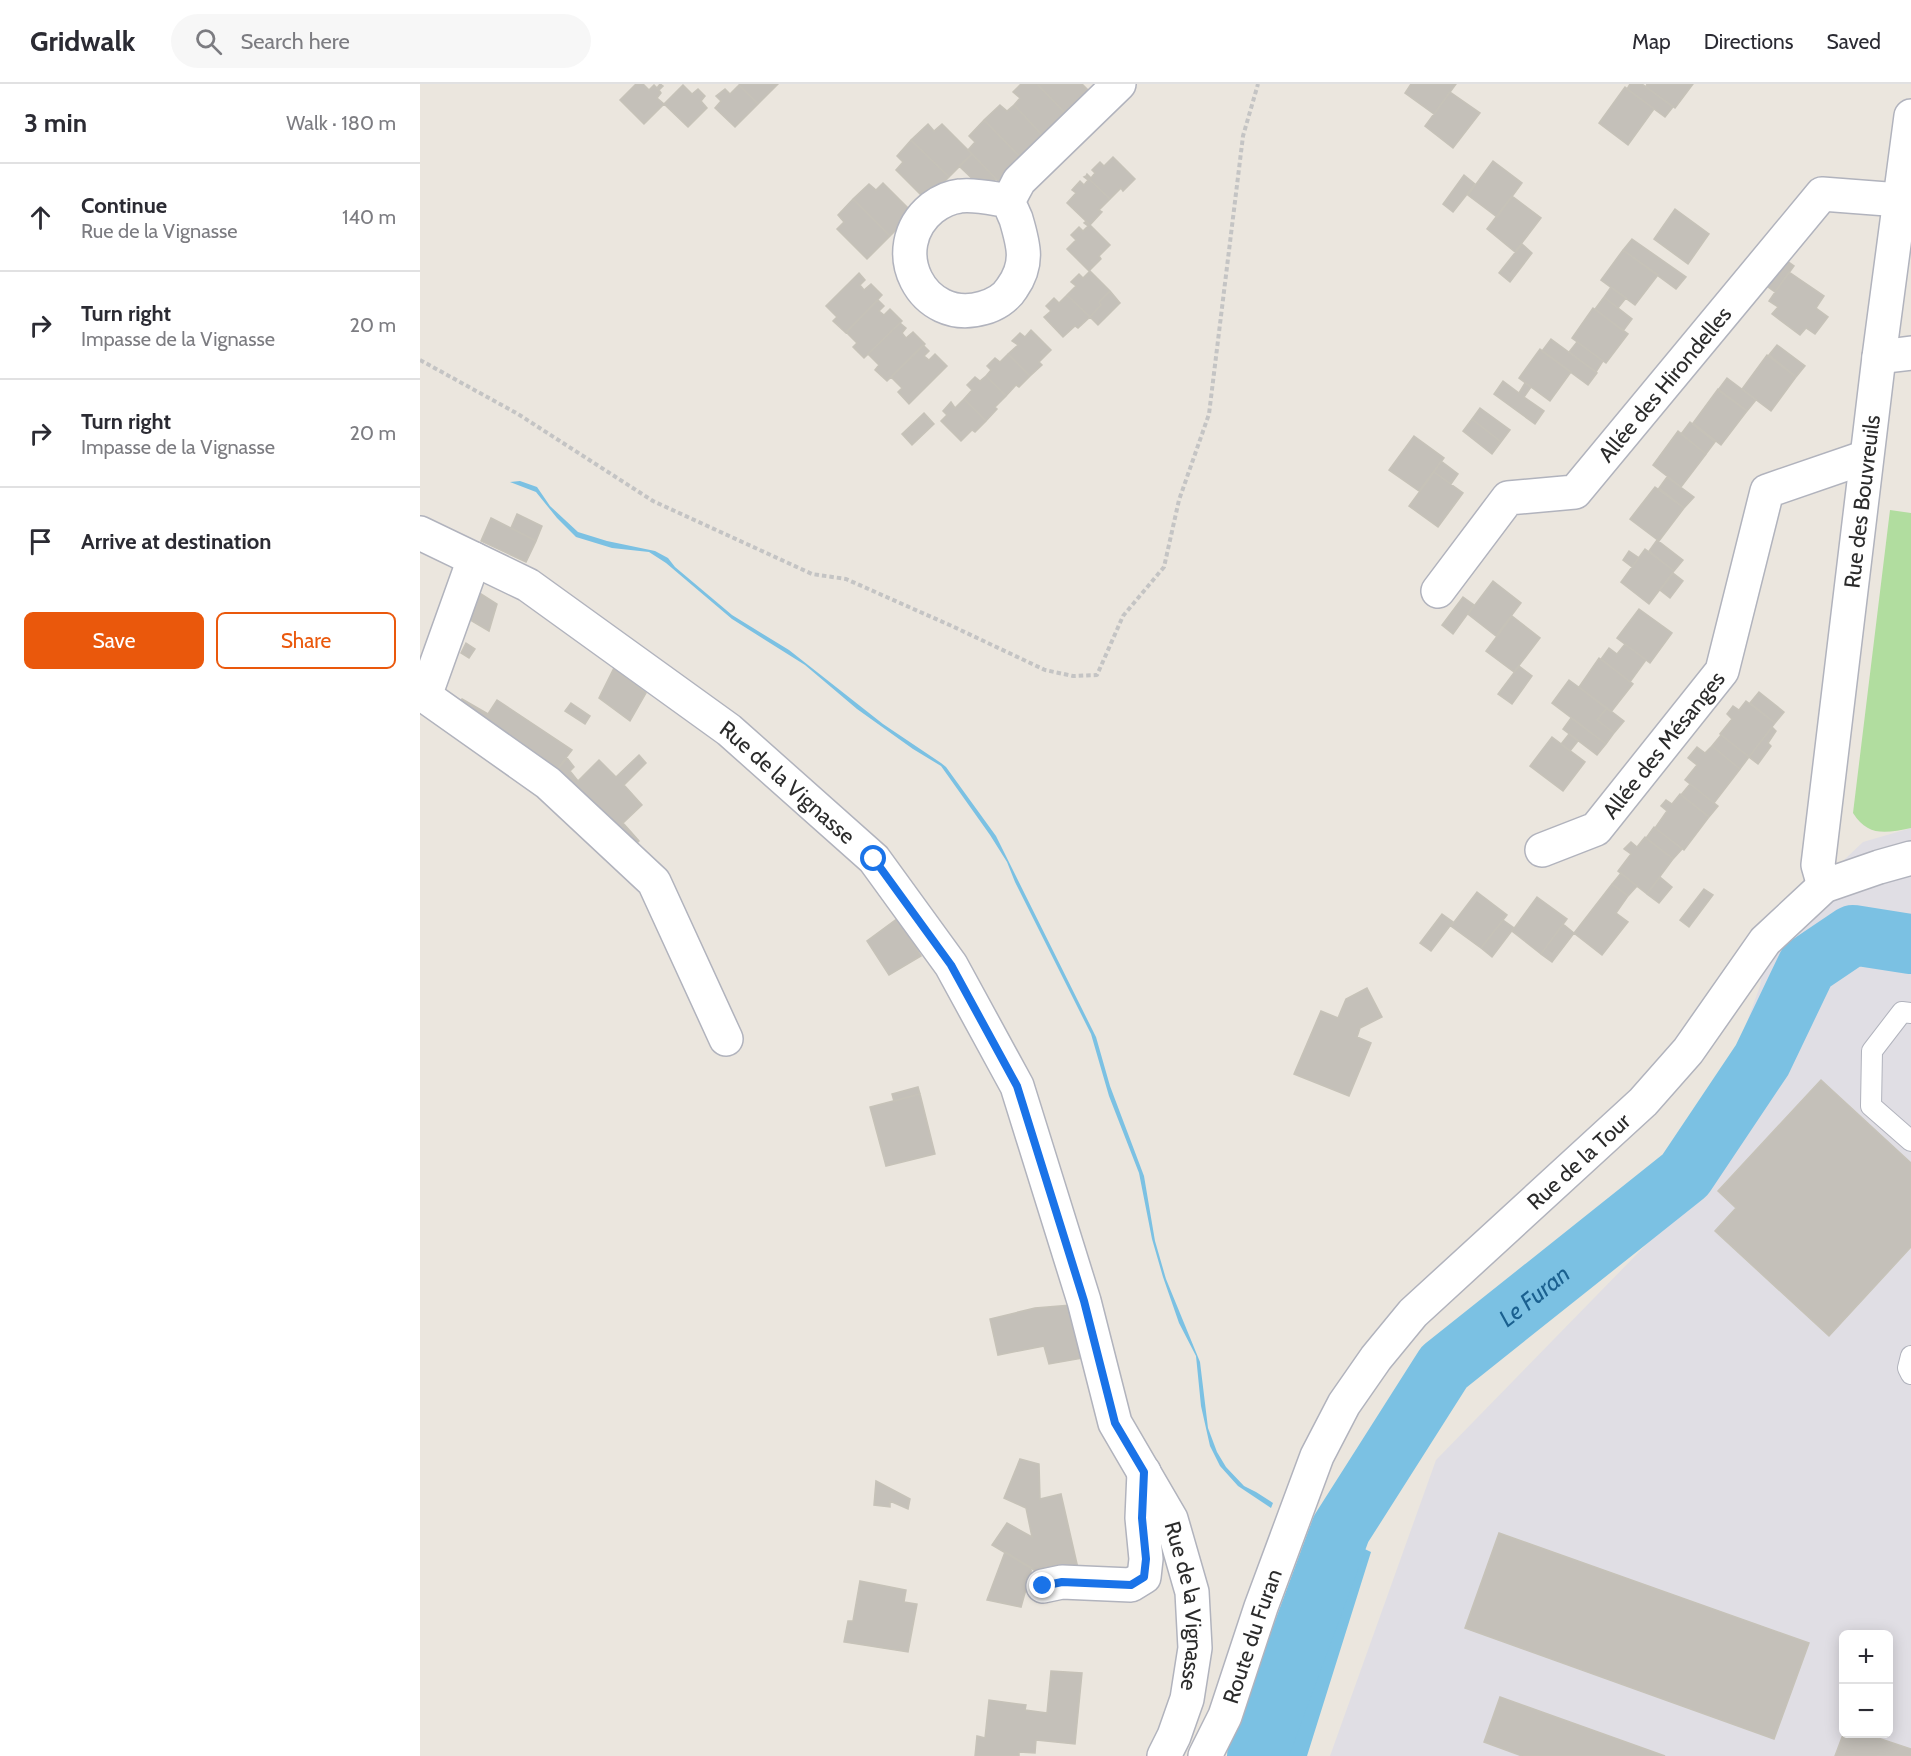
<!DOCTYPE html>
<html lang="en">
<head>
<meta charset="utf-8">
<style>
	:root { --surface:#fff; --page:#f7f7f7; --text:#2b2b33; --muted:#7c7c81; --line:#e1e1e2; --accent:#ea580c }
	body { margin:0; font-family:Cabin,sans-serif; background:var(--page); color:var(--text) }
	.controls { position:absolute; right:18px; bottom:18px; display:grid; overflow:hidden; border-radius:9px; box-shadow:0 3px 15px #0003 }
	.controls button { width:54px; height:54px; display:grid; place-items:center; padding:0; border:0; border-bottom:2px solid var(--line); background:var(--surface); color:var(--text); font:30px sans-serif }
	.stop { position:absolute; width:18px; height:18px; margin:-14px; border:4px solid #1a73e8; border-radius:50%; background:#fff }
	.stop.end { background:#1a73e8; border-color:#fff; box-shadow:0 2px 6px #0008 }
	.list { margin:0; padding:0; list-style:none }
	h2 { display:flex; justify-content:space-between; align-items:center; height:78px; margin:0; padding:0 24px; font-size:26px }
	h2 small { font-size:20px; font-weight:400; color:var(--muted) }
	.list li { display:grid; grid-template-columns:39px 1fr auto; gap:18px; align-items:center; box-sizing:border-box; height:108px; padding:0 24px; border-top:2px solid var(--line) }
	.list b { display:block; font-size:22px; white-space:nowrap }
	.list p { margin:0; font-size:20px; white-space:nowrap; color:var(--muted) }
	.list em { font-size:20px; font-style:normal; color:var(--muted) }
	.actions { display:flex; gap:12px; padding:18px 24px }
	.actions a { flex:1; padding:14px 0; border:2px solid var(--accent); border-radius:9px; text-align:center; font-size:21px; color:var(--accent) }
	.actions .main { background:var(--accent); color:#fff }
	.icon { flex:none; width:33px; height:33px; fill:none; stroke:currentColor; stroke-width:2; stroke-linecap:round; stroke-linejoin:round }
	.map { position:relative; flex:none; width:1491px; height:1672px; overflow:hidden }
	header { display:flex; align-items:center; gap:36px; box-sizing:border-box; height:84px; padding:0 30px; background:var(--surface); border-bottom:2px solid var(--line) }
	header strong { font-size:28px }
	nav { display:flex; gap:33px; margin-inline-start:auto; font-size:21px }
	.search { width:420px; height:54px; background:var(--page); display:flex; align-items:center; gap:15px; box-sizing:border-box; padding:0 21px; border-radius:33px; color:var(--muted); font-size:22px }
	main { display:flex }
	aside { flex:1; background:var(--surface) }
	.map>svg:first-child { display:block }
</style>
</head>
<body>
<header>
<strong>Gridwalk</strong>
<div class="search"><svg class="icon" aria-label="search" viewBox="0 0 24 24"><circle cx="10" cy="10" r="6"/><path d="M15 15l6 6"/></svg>Search here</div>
<nav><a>Map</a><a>Directions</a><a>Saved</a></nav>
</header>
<main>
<aside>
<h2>3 min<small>Walk · 180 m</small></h2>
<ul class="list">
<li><svg class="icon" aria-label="ahead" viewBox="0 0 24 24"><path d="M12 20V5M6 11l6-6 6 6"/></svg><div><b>Continue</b><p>Rue de la Vignasse</p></div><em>140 m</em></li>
<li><svg class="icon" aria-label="right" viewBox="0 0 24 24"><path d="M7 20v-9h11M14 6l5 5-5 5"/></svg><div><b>Turn right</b><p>Impasse de la Vignasse</p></div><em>20 m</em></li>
<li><svg class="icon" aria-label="right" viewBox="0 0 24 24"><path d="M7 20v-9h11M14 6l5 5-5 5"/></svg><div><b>Turn right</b><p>Impasse de la Vignasse</p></div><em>20 m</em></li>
<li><svg class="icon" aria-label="arrive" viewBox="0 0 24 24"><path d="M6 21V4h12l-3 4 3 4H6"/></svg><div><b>Arrive at destination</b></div></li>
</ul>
<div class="actions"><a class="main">Save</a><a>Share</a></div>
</aside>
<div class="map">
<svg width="1491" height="1672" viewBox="0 0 1491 1672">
	<rect width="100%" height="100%" fill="#ebe6de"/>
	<path fill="#e0dee4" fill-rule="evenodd" d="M 1491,744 L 1491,1672 L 910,1672 L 1016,1376 L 1258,1128 L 1340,902 L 1348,848 L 1443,758 ZM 1424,1550 L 1468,1550 L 1468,1650 L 1424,1650 Z"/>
	<path fill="#b1dd9f" d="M 1470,426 L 1491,429 L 1491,744 C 1466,749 1448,753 1433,729 Z"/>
	<path fill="#7bc1e3" d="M 100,397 L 117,403 L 130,422 L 158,448 L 187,457 L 235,467 L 248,474 L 255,483 L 312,531 L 369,566 L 463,640 L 521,679 L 526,683 L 576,752 L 676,953 L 690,1002 L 724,1092 L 735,1157 L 746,1195 L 780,1278 L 788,1344 L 797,1368 L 806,1383 L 824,1402 L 836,1408 L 853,1419 L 851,1424 L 818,1402 L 800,1382 L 790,1362 L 781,1322 L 776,1272 L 759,1239 L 743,1193 L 732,1155 L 719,1089 L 689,1012 L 671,950 L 595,798 L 587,778 L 570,751 L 521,682 L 493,665 L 437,625 L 385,581 L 312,535 L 246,479 L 229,468 L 192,464 L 156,453 L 137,434 L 116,408 L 90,398 Z
		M 896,1442 L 951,1468 L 887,1672 L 810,1672 L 832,1623 L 856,1544 L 887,1469 Z"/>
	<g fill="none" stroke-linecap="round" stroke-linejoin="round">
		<path stroke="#7bc1e3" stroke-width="60" id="s1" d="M 837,1672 L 921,1445 L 1024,1283 L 1265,1091 L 1342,976 L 1387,882 L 1433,851 L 1491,860"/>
	</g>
	<path fill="#c4c0b9" stroke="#c6c2b8" stroke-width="1.5" d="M 216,0 L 223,0 L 229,6 L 234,1 L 237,4 L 240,0 L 243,2 L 239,6 L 241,9 L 237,14 L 244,20 L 224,40 L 200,16 Z
		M 320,0 L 358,0 L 338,20 L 319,1 Z
		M 601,0 L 617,0 L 646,30 L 623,52 L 594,21 L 600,14 L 593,8 Z
		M 617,0 L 662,0 L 669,7 L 646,30 Z
		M 991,0 L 1036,0 L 1014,30 L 985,9 Z
		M 1210,0 L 1222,0 L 1253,23 L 1245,33 L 1207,5 Z
		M 1227,0 L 1273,0 L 1255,24 L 1226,3 Z
		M 263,1 L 272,10 L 278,5 L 285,12 L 281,17 L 287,24 L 268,43 L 244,20 Z
		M 319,1 L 338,20 L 315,43 L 295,24 L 301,17 L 296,12 L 305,5 L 310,10 Z
		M 1205,3 L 1234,25 L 1208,61 L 1179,39 Z
		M 1030,8 L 1060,29 L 1033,64 L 1005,42 Z
		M 580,21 L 587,27 L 594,21 L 623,52 L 601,74 L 564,36 Z
		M 564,36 L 601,74 L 578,97 L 548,66 L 555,58 L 549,52 Z
		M 508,40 L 514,47 L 522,40 L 552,70 L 529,93 L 491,56 Z
		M 491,56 L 529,93 L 506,116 L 476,86 L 483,78 L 477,72 Z
		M 552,70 L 576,95 L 568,103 L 561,103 L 539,82 Z
		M 693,73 L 715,95 L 703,107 L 701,104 L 690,115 L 666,92 L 667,90 L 671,94 L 675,89 L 672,86 L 680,78 L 684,82 Z
		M 1073,77 L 1102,99 L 1077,133 L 1048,111 Z
		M 1044,91 L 1055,100 L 1033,128 L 1023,120 Z
		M 666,92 L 690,115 L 679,126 L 682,128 L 670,141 L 647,119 L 656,109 L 652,106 L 660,97 L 664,101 L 668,96 L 664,93 Z
		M 463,99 L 493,129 L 470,152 L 433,115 L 449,100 L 456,106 Z
		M 1092,112 L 1121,134 L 1095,168 L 1067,145 Z
		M 433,115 L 470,152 L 447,175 L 417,145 L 424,138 L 418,131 Z
		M 1255,125 L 1289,150 L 1268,180 L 1234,155 Z
		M 666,137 L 690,161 L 679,172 L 681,175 L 669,187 L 647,165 L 656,156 L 651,151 L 659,143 L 663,147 L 668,142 L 664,139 Z
		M 1212,155 L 1266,193 L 1256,205 L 1203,166 Z
		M 1102,160 L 1112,169 L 1090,198 L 1079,189 Z
		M 1203,166 L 1238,191 L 1215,221 L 1181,196 Z
		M 1363,174 L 1374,182 L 1355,208 L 1344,200 Z
		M 670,187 L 690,207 L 679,218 L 681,221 L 670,233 L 647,211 L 656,202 L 651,198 L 659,190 L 663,194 Z
		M 1369,188 L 1404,212 L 1396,224 L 1408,233 L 1395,250 L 1386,244 L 1380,251 L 1352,230 L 1358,223 L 1349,217 Z
		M 439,189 L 445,196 L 440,201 L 444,206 L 451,200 L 462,211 L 426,249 L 413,237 L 417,233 L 406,222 Z
		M 1191,203 L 1206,214 L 1198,224 L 1184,213 Z
		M 690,207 L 700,219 L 678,241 L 670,233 L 681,221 L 679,218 Z
		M 647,211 L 670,233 L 658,244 L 655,242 L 643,253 L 624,233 L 631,227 L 626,222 L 634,214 L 639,219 Z
		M 1184,213 L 1212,235 L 1203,247 L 1175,225 Z
		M 458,216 L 464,222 L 459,227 L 464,231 L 470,225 L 482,237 L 444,274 L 433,263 L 437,259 L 426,248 Z
		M 1173,224 L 1208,250 L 1186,279 L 1152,254 Z
		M 480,239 L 486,244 L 482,249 L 486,254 L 493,248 L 505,260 L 467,297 L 455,286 L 459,281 L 448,270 Z
		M 611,246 L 631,266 L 619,278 L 622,281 L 610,292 L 588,270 L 598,261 L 592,257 L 600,249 L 605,253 Z
		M 1131,255 L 1177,289 L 1168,301 L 1122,267 Z
		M 1157,258 L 1183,277 L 1176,288 L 1149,268 Z
		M 503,261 L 509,267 L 504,272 L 509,276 L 515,270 L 527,282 L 489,320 L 478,308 L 482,304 L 471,293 Z
		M 1357,261 L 1385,282 L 1376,293 L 1349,271 Z
		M 1120,265 L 1151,288 L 1130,317 L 1099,294 Z
		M 588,270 L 610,292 L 599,303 L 596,301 L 586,312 L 566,292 L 571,286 L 567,282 L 575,274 L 580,278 Z
		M 1347,271 L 1376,293 L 1351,327 L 1322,305 Z
		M 566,292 L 586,312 L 575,323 L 577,325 L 566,337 L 544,315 L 552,306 L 547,301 L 555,293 L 560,297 Z
		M 1307,294 L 1336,316 L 1327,327 L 1298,306 Z
		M 1083,297 L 1099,309 L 1105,299 L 1111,303 L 1104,313 L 1124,327 L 1115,340 L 1074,310 Z
		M 1298,305 L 1327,327 L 1301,361 L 1273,339 Z
		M 544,315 L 566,337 L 555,348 L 552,346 L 541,357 L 521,337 L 527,331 L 523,327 L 531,318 L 535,324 Z
		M 1060,324 L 1090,346 L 1081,358 L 1052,335 Z
		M 504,329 L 514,340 L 492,361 L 482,350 Z
		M 1052,335 L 1081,358 L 1072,370 L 1043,347 Z
		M 1270,338 L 1295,358 L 1286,370 L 1261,350 Z
		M 1258,347 L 1286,370 L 1261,403 L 1233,381 Z
		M 994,352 L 1024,374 L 999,407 L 969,386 Z
		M 1021,377 L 1038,390 L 1031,400 L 1014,388 Z
		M 1014,388 L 1043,409 L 1018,443 L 989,422 Z
		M 1247,393 L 1274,413 L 1264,424 L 1239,404 Z
		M 1235,403 L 1264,424 L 1239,457 L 1210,435 Z
		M 97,430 L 122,442 L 116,457 L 91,444 Z
		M 71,434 L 116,457 L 106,478 L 61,457 Z
		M 1237,456 L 1263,476 L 1254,487 L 1229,467 Z
		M 1225,465 L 1254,487 L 1229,520 L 1201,498 Z
		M 1209,467 L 1219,474 L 1212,483 L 1203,476 Z
		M 1253,489 L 1263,497 L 1250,514 L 1240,506 Z
		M 1073,497 L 1101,519 L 1076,552 L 1048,530 Z
		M 50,503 L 77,520 L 69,547 L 40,530 Z
		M 1043,513 L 1054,521 L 1033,550 L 1022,541 Z
		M 1219,525 L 1252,549 L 1230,579 L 1197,554 Z
		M 1092,532 L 1120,554 L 1094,588 L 1066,567 Z
		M 46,559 L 55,565 L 49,574 L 41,569 Z
		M 1205,560 L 1226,576 L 1210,598 L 1181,575 L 1189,564 L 1197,570 Z
		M 1179,574 L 1213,600 L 1191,628 L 1159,603 Z
		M 1099,582 L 1112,592 L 1092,620 L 1078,610 Z
		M 194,584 L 226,609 L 210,637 L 179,614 Z
		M 1149,596 L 1187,624 L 1177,636 L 1194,649 L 1186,660 L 1132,619 Z
		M 1339,608 L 1364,628 L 1355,639 L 1330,619 Z
		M 42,615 L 68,630 L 77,616 L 152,666 L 131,693 L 35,625 Z
		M 1326,617 L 1355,639 L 1329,673 L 1300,650 L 1312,635 L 1307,630 L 1313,622 L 1319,626 Z
		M 151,619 L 170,632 L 165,640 L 145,627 Z
		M 1187,624 L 1204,637 L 1194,649 L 1177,636 Z
		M 1151,634 L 1186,660 L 1177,671 L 1143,645 Z
		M 1352,643 L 1356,647 L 1348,659 L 1351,662 L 1338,680 L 1329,673 Z
		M 1149,650 L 1158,657 L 1150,667 L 1141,660 Z
		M 1301,651 L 1329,673 L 1320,685 L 1292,662 Z
		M 1132,653 L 1165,678 L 1143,707 L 1110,682 Z
		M 1292,662 L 1320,685 L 1294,719 L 1265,696 L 1277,681 L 1268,674 L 1277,663 L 1285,669 Z
		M 219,671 L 226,679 L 204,701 L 222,721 L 203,739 L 219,757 L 208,767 L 131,693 L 147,674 L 154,683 L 150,687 L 158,697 L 179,676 L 196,693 Z
		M 1270,700 L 1298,722 L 1289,733 L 1261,711 Z
		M 1260,710 L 1289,733 L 1264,766 L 1235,744 L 1247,727 L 1241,722 L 1246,716 L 1252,720 Z
		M 1234,743 L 1262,765 L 1253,775 L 1226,754 Z
		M 1225,753 L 1253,775 L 1227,810 L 1198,787 L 1211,770 L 1204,765 L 1211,758 L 1217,763 Z
		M 1201,789 L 1217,802 L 1208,812 L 1192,800 Z
		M 1240,793 L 1252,803 L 1239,819 L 1227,810 Z
		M 1192,800 L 1208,812 L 1196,829 L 1208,838 L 1182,871 L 1154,849 Z
		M 1284,805 L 1293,811 L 1269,843 L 1260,836 Z
		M 1057,808 L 1087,831 L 1061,864 L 1031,842 Z
		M 1117,813 L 1147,835 L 1121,870 L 1092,847 Z
		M 1022,830 L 1033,838 L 1011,867 L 1000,859 Z
		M 478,834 L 501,872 L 469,891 L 447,857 Z
		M 1083,836 L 1094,844 L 1072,873 L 1061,864 Z
		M 1143,840 L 1154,849 L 1132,878 L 1121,870 Z
		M 947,904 L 962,933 L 940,944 L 937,953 L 951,959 L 929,1012 L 874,990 L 901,927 L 918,934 L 926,915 Z
		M 1401,996 L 1491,1079 L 1491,1163 L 1409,1252 L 1295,1147 L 1316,1124 L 1298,1107 Z
		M 498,1003 L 500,1010 L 474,1017 L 472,1010 Z
		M 500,1010 L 515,1070 L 466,1082 L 450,1023 Z
		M 651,1221 L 663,1274 L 629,1280 L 624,1262 L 578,1271 L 570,1235 L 615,1224 Z
		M 600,1375 L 619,1380 L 620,1415 L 641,1410 L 660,1493 L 624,1492 L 572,1461 L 587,1439 L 612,1453 L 606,1424 L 584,1414 Z
		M 456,1397 L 490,1415 L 488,1425 L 470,1417 L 470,1423 L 454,1421 Z
		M 1079,1449 L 1389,1559 L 1354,1655 L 1045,1544 Z
		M 585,1468 L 612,1484 L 601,1523 L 567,1516 Z
		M 440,1497 L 486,1506 L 484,1518 L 497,1520 L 488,1568 L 424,1558 L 428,1537 L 433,1537 Z
		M 631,1587 L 662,1589 L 655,1660 L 616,1656 L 615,1669 L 599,1668 L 599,1672 L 555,1672 L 557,1652 L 565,1654 L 569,1616 L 606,1621 L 605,1626 L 627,1629 Z
		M 1080,1613 L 1245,1672 L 1102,1672 L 1064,1658 Z
		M 1424,1648 L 1424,1650 L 1446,1650 L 1491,1665 L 1491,1672 L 1415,1672 Z"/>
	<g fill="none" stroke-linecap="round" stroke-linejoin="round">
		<g stroke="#b1b3bd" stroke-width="22">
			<path id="lane" d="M 1491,929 L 1482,928 L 1452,967 L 1451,1022 L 1491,1057
				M 1491,1272 L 1488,1284 L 1491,1290"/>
		</g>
		<g stroke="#b1b3bd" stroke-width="36">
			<g id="street">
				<path d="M 590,117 C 575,115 556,110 540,112 C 530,113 520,118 512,124 C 463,164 502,242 563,224 C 574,221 586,214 592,204 C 609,180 604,162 596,135 C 594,130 590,123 590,118 C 590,112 596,103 599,97 L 699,0"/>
				<path d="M 1459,273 L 1491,269"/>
				<path id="s2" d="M 0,449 L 108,501 L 309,646 L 454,775 L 531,881 L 597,1002 L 664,1217 L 695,1339 L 751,1435 L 772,1508 L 775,1564 L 767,1615 L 754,1652 L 744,1672"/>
				<path d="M 54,475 L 5,612 L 128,699 L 234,798 L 306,955"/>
				<path id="s3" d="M 1018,507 L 1088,414 L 1155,408 L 1402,110 L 1480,116"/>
				<path id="s4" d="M 1122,766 L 1176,745 L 1302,587 L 1347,407 L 1446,373"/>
				<path id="s5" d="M 1404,802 L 1398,781 L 1459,273 L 1491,32"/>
				<path d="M 623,1502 L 642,1498 L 711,1501 L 724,1493 L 726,1475 L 722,1434 L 724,1388"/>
			</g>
		</g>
		<g stroke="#b1b3bd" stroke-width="36">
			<g id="secondary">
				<path id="s6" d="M 785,1672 L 805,1632 L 841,1523 L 897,1372 L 924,1320 L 956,1274 L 993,1229 L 1223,1018 L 1268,967 L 1345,857 L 1404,802 L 1459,783 L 1491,774"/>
			</g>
		</g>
		<path stroke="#c4c4c4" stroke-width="4" stroke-dasharray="4.5 3" stroke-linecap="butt" d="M 0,276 L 98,330 L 233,417 L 392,490 L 426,495 L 534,543 L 625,586 L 653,592 L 677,591 L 703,532 L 744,483 L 759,416 L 789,330 L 823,52 L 838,0"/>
		<use href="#lane" stroke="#fff" stroke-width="20"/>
		<use href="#street" stroke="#fff" stroke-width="33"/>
		<use href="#secondary" stroke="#fff" stroke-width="33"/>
	</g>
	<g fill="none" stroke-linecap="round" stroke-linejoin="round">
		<path stroke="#1a73e8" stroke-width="8" d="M 454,775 L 531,881 L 597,1002 L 664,1217 L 695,1339 L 724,1388 L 722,1434 L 726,1475 L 724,1493 L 711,1501 L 642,1498 L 623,1502"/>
	</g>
	<g text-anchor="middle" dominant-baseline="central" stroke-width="4.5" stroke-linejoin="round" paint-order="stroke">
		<g font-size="22" fill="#2b2b2b" stroke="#fff">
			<text stroke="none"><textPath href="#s3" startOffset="324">Allée des Hirondelles</textPath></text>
			<text stroke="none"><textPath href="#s5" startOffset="388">Rue des Bouvreuils</textPath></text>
			<text stroke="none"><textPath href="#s4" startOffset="166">Allée des Mésanges</textPath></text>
			<text stroke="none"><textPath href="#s2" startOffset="446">Rue de la Vignasse</textPath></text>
			<text stroke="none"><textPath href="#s6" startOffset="718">Rue de la Tour</textPath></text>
			<text stroke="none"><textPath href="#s2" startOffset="1382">Rue de la Vignasse</textPath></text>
			<text stroke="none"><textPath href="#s6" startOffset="129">Route du Furan</textPath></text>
		</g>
		<g font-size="24" font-style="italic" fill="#1a608f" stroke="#fff">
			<text stroke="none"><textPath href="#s1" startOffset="549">Le Furan</textPath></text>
		</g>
	</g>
</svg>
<div class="controls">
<button>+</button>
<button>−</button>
</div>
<div class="stop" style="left:454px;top:775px"></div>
<div class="stop end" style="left:623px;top:1502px"></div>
</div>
</main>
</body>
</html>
